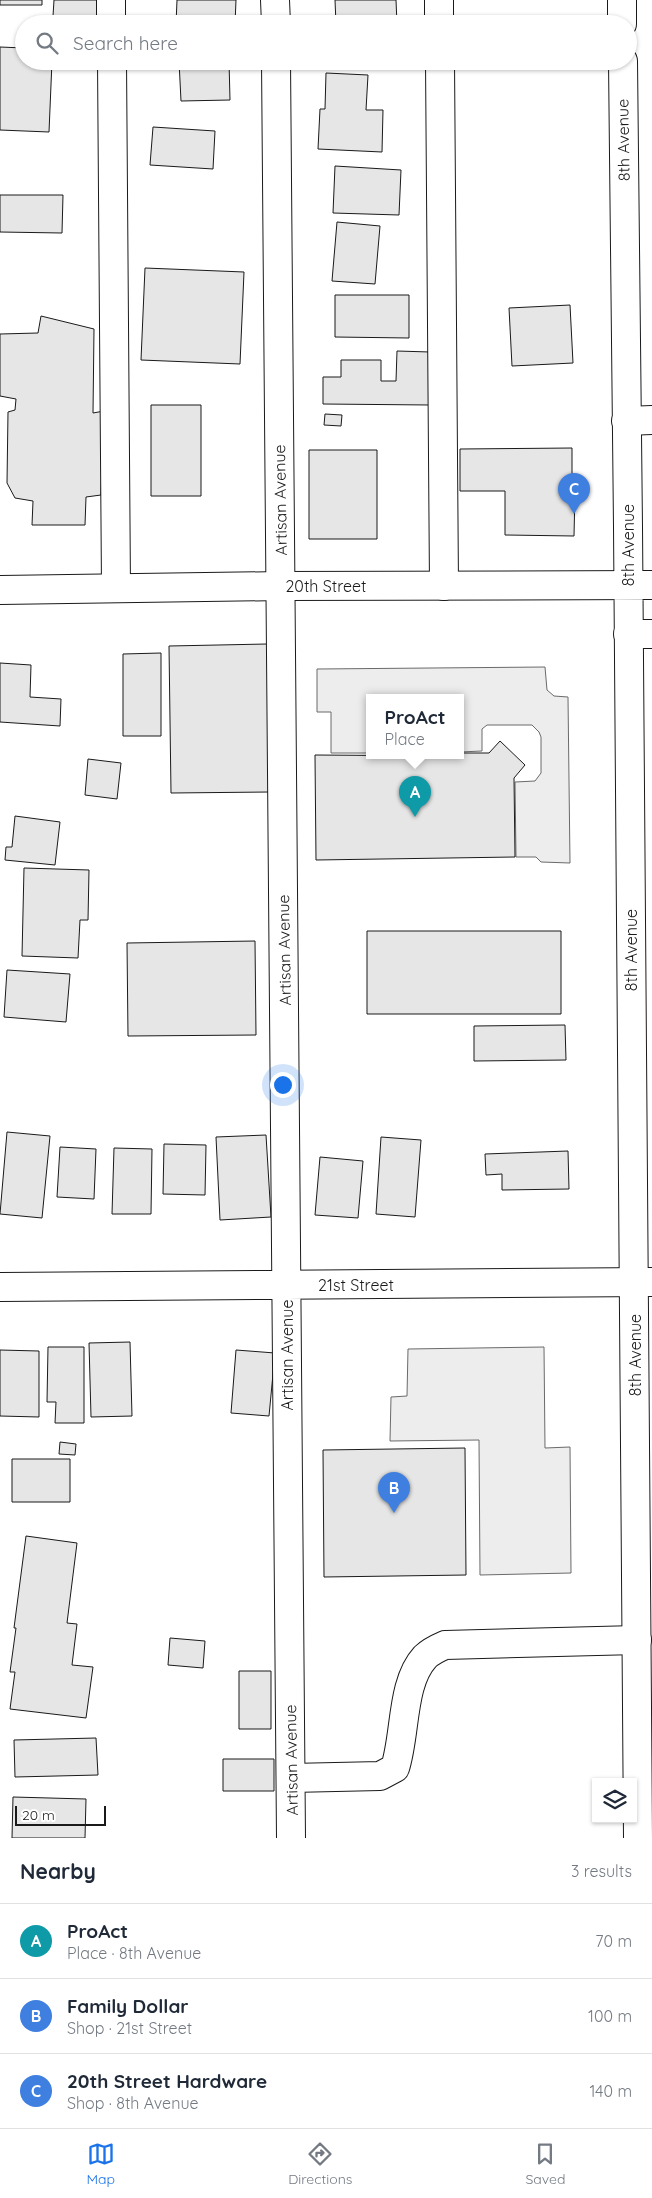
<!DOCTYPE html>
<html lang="en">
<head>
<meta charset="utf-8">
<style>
	:root { --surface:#fff; --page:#f2f2f3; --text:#1f2937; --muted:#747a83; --line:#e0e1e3; --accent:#1a73e8 }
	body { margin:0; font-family:Quicksand,sans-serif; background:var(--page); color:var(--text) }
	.controls { position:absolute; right:15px; bottom:15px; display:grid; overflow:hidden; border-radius:0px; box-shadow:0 1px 4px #0004 }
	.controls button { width:45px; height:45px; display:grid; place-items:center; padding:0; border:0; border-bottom:1px solid var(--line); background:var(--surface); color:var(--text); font:25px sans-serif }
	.scale { position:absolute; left:15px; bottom:12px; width:91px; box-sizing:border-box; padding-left:5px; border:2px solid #1a1a1a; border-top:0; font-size:14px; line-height:18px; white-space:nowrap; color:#1a1a1a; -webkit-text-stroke:4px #fff; paint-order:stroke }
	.you { position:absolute; left:282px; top:1084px; width:18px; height:18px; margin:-12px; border:4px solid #fff; border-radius:50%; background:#1a73e8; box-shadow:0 0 0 8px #1a73e833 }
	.badge { display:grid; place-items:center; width:32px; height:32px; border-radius:50%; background:var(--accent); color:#fff; font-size:16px; font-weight:700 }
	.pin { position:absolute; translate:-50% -41px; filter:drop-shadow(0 1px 2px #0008) }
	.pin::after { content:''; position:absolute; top:26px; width:18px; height:15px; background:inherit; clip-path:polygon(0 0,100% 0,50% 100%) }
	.popup { position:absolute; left:366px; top:694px; width:98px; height:65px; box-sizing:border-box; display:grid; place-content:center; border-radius:0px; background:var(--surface); filter:drop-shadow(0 1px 4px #0005); font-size:16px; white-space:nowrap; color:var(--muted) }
	.popup b { font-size:19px; color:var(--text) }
	.popup::after { content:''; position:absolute; left:50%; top:100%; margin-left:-10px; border:10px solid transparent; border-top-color:var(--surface) }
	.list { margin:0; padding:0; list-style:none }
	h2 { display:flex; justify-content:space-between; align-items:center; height:65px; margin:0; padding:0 20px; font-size:21px }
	h2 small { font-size:16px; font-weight:400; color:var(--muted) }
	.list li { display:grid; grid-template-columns:32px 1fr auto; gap:15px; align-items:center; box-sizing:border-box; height:75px; padding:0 20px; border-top:1px solid var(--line) }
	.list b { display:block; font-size:19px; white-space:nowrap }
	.list p { margin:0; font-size:16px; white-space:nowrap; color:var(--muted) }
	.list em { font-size:16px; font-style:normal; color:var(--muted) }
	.icon { flex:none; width:28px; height:28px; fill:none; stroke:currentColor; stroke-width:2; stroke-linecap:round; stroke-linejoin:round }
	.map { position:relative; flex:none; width:652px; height:1838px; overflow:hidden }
	.search { position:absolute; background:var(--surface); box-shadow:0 1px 4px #0004; left:15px; right:15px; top:15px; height:55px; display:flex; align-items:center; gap:12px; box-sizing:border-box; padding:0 18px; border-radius:28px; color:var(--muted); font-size:19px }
	.sheet { height:290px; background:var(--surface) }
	nav { display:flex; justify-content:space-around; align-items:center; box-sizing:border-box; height:70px; border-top:1px solid var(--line); background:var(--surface); font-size:14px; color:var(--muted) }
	nav a { display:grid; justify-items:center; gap:2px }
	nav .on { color:var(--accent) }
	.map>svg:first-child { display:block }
</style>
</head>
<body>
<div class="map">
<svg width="652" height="1838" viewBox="0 0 652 1838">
	<rect width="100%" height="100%" fill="#fff"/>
	<path fill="#ededed" stroke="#6a6a6a" d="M 545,667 L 547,690 L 554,696 L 568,697 L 570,863 L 541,862 L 536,857 L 516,857 L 515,782 L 535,781 L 541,773 L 541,737 L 539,732 L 532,725 L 487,725 L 482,729 L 482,751 L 460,752 L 460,698 L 370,698 L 370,753 L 331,753 L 331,712 L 317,712 L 317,669 Z
		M 544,1347 L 545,1448 L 570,1447 L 571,1573 L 480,1575 L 479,1440 L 390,1441 L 391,1397 L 407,1396 L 408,1349 Z"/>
	<path fill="#e6e6e6" stroke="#1a1a1a" d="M 0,0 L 42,0 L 42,5 L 0,5 Z
		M 54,0 L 99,0 L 98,17 L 53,16 Z
		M 177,0 L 236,0 L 235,24 L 176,24 Z
		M 335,0 L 396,0 L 397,24 L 336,24 Z
		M 0,47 L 24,48 L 24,61 L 52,61 L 49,132 L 0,130 Z
		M 179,61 L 229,61 L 230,100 L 181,101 Z
		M 326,73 L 368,75 L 366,110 L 383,110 L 382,152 L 318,149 L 320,109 L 325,109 Z
		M 153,127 L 215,131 L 213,169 L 150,165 Z
		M 335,166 L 401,170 L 399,215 L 333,213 Z
		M 0,195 L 63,195 L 62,233 L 0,232 Z
		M 337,222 L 380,226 L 375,284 L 332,281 Z
		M 145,268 L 244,272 L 240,364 L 141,360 Z
		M 335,295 L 409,295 L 409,338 L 335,337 Z
		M 570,305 L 573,363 L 512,366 L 509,308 Z
		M 41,316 L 94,329 L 93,413 L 104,411 L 101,495 L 86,497 L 85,525 L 32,525 L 33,501 L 15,498 L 7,483 L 8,412 L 15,410 L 16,399 L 0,396 L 0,334 L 38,333 Z
		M 397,351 L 430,352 L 430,405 L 323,404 L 323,377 L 341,377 L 341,360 L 381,360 L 381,381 L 396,381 Z
		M 151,405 L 201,405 L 201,496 L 151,496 Z
		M 325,414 L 342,415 L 341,426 L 324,425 Z
		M 572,448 L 572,492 L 575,492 L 574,536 L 505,535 L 505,491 L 460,491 L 460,449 Z
		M 309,450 L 377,450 L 377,539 L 309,539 Z
		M 267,644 L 270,792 L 171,793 L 169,646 Z
		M 161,653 L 161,736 L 123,736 L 123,654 Z
		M 0,663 L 31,665 L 30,697 L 61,699 L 60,726 L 0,722 Z
		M 500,741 L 525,765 L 514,778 L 515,857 L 316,860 L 315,755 L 460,756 L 460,753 L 489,753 Z
		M 88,759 L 121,763 L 117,799 L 85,795 Z
		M 15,816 L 60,822 L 55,865 L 5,860 L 6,847 L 12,847 Z
		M 24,868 L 89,870 L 88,920 L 80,920 L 78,958 L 22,956 Z
		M 367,931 L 561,931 L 561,1014 L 367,1014 Z
		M 255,941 L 256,1035 L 128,1036 L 127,943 Z
		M 7,970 L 70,974 L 66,1022 L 4,1017 Z
		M 565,1025 L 566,1060 L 474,1061 L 474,1026 Z
		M 7,1132 L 50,1136 L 42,1218 L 0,1214 Z
		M 266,1135 L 271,1217 L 220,1220 L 216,1137 Z
		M 381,1137 L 421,1140 L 415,1217 L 376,1214 Z
		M 164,1144 L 206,1145 L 205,1195 L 163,1194 Z
		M 60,1147 L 96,1149 L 94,1199 L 57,1197 Z
		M 114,1148 L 152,1149 L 151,1214 L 112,1214 Z
		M 568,1151 L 569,1189 L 502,1190 L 502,1174 L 486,1175 L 485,1154 Z
		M 320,1157 L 363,1161 L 358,1218 L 315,1215 Z
		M 130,1342 L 132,1416 L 91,1417 L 89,1343 Z
		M 48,1347 L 84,1347 L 84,1423 L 55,1423 L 56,1402 L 47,1402 Z
		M 0,1350 L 39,1351 L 39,1417 L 0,1416 Z
		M 236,1350 L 275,1353 L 269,1416 L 231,1413 Z
		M 60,1442 L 76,1444 L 75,1455 L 59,1454 Z
		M 465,1448 L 466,1575 L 324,1577 L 323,1450 Z
		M 12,1459 L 70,1459 L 70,1502 L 12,1502 Z
		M 26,1536 L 77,1543 L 67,1623 L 77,1624 L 72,1665 L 93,1667 L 86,1718 L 10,1709 L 15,1672 L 10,1672 L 16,1628 L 14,1628 Z
		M 170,1638 L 205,1641 L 203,1668 L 168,1665 Z
		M 239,1671 L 271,1671 L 271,1729 L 239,1729 Z
		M 96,1738 L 98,1775 L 15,1777 L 14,1740 Z
		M 223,1759 L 274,1759 L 274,1791 L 223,1791 Z
		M 13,1797 L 86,1799 L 85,1838 L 12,1838 Z"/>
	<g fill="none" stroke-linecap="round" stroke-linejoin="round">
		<g stroke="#1a1a1a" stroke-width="30">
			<path id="minor" d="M 111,0 L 111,24
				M 275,0 L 276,24
				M 439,0 L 439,24
				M 112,61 L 116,588
				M 276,61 L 291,1838
				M 440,61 L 444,586
				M 626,421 L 652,420
				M 628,634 L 652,634
				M 0,1287 L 652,1282
				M 291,1778 L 380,1776 L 395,1768 C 406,1734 401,1683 425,1657 C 430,1652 438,1648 445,1645 L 637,1640"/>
		</g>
		<g stroke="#1a1a1a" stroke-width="30">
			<path id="major" d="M 622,0 L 622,24
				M 623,61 L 628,527 L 638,1838
				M 0,590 L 281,586 L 652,585"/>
		</g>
		<use href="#minor" stroke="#fff" stroke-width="28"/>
		<use href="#major" stroke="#fff" stroke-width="28"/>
	</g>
	<g text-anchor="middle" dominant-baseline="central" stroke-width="4" stroke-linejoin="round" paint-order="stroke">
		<g font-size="16" fill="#1a1a1a" stroke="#fff">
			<text transform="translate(623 140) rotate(-91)">8th Avenue</text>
			<text transform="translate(280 500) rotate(-91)">Artisan Avenue</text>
			<text transform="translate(628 545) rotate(-90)">8th Avenue</text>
			<text x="326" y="586">20th Street</text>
			<text transform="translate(284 950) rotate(-91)">Artisan Avenue</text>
			<text transform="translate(631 950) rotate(-90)">8th Avenue</text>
			<text x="356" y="1285">21st Street</text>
			<text transform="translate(287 1355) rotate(-90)">Artisan Avenue</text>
			<text transform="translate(635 1355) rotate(-90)">8th Avenue</text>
			<text transform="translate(291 1760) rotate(-91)">Artisan Avenue</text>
		</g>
	</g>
</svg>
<div class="controls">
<button><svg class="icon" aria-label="layers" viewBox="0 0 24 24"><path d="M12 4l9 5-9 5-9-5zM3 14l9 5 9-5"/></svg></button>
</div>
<div class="scale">20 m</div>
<div class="you"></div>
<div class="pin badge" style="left:415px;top:817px;background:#0f9aa8">A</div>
<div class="popup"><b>ProAct</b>Place</div>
<div class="pin badge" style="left:394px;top:1513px;background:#3f7fe0">B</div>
<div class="pin badge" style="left:574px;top:514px;background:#3f7fe0">C</div>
<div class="search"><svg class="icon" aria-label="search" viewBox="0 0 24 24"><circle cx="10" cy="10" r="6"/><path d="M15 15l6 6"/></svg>Search here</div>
</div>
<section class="sheet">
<h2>Nearby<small>3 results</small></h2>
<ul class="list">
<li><span class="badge" style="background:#0f9aa8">A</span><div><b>ProAct</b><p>Place · 8th Avenue</p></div><em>70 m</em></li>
<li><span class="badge" style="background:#3f7fe0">B</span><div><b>Family Dollar</b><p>Shop · 21st Street</p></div><em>100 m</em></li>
<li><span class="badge" style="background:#3f7fe0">C</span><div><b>20th Street Hardware</b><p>Shop · 8th Avenue</p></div><em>140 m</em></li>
</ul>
</section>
<nav>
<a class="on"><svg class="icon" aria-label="map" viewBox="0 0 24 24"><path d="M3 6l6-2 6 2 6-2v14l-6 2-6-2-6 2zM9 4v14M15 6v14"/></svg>Map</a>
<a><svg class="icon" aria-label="directions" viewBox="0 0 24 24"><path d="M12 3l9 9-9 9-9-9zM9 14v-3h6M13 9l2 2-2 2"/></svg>Directions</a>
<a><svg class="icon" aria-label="saved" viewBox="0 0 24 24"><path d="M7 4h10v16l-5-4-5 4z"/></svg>Saved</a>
</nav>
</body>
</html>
